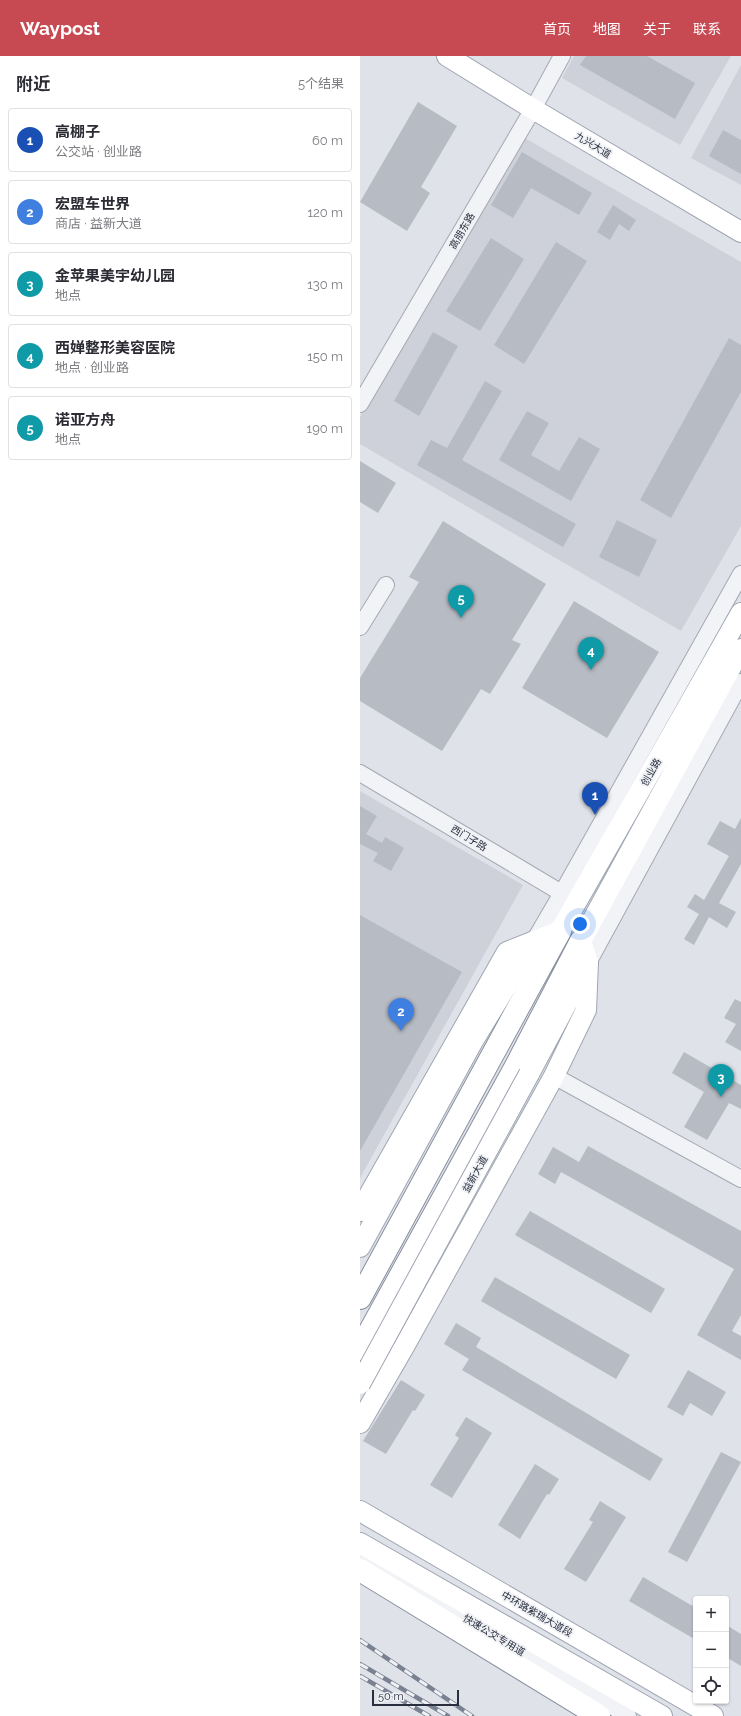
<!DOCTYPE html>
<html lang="zh">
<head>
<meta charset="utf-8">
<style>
	:root { --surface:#fff; --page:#f2f2f3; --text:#2b2b33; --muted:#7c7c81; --line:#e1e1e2; --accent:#c74a53 }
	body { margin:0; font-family:Raleway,"Noto Sans SC",sans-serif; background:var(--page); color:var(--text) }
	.controls { position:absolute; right:12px; bottom:12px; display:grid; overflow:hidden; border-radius:4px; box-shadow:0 1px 3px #0004 }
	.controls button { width:36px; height:36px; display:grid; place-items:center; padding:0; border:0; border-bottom:1px solid var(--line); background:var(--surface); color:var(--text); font:20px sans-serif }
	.scale { position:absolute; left:12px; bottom:10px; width:87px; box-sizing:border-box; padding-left:4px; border:2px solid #292f3e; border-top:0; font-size:11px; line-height:14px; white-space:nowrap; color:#292f3e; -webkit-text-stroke:3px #eff1f5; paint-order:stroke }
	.you { position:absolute; left:220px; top:868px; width:14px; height:14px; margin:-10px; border:3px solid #fff; border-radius:50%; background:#1a73e8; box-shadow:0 0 0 6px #1a73e833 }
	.badge { display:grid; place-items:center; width:26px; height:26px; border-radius:50%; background:var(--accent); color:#fff; font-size:13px; font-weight:700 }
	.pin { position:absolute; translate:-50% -33px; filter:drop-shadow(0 1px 2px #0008) }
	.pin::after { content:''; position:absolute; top:21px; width:14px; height:12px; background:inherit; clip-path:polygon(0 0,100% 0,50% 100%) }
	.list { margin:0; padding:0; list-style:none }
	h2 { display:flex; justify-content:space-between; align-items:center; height:52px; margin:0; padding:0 16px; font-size:17px }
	h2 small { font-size:13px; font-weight:400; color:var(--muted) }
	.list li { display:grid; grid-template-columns:26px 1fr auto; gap:12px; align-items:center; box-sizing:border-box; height:64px; margin:0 8px 8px; padding:0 8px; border:1px solid var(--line); border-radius:4px }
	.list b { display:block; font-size:15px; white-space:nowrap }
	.list p { margin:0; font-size:13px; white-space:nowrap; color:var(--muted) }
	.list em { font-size:13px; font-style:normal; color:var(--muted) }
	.icon { flex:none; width:22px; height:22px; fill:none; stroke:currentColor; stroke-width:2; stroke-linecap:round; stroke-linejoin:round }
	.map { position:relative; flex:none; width:381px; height:1660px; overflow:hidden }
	header { display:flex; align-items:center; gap:24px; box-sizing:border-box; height:56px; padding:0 20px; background:var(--accent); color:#fff }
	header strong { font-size:19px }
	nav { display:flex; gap:22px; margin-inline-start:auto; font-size:14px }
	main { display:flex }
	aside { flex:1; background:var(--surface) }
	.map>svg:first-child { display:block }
</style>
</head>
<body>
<header>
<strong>Waypost</strong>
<nav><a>首页</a><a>地图</a><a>关于</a><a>联系</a></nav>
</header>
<main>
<aside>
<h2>附近<small>5个结果</small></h2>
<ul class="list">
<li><span class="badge" style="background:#1a4fb4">1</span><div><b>高棚子</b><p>公交站 · 创业路</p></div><em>60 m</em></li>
<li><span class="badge" style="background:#3f7fe0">2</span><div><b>宏盟车世界</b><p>商店 · 益新大道</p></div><em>120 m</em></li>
<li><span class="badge" style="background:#0f9aa8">3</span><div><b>金苹果美宇幼儿园</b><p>地点</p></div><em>130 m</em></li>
<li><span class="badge" style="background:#0f9aa8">4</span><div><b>西婵整形美容医院</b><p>地点 · 创业路</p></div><em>150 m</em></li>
<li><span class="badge" style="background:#0f9aa8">5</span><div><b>诺亚方舟</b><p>地点</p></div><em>190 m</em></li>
</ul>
</aside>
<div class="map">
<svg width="381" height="1660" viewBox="0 0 381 1660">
	<rect width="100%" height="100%" fill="#dfe2e8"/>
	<path fill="#ced1da" d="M 214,0 L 371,0 L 320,89 L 202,22 Z
		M 381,9 L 381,129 L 331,102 Z
		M 163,81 L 381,206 L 381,470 L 321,575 L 0,388 L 0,361 Z
		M 0,735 L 163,829 L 0,1122 Z"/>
	<path fill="#b7bbc4" d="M 226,0 L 287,0 L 335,27 L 315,63 L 220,9 Z
		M 58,46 L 97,70 L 61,131 L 70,137 L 47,175 L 0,146 Z
		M 363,74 L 381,84 L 381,118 L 349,100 Z
		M 162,96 L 232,137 L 219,159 L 171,132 L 153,162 L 131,149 Z
		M 253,149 L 276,164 L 269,175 L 259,168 L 250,184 L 237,176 Z
		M 131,182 L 164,203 L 120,275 L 86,255 Z
		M 196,186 L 227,205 L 164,308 L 134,289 Z
		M 73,276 L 98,290 L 59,360 L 34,345 Z
		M 369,282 L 381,289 L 381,336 L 311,462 L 280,444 Z
		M 125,325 L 142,335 L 102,404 L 216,468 L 203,491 L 57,409 L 71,384 L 87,392 Z
		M 167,355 L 189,367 L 171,399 L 199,415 L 219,381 L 240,393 L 211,445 L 139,404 Z
		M 0,405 L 36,427 L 18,457 L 0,446 Z
		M 257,464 L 297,484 L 279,521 L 239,501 Z
		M 83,465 L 186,528 L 152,584 L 161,588 L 130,638 L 121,633 L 82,695 L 0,645 L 0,622 L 59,526 L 49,521 Z
		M 214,545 L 299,596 L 247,682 L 162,632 Z
		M 0,750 L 17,760 L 6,778 L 22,787 L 25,781 L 44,792 L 31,815 L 13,805 L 18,797 L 0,788 Z
		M 381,762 L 381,808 L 359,847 L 376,856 L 367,872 L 349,861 L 334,889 L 324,883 L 339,858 L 327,851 L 335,838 L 344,844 L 369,800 L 347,788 L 360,765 L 375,773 Z
		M 0,859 L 102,916 L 0,1095 Z
		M 375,943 L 381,946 L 381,995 L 365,986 L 376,968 L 364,962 Z
		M 324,996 L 381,1029 L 381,1053 L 369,1047 L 347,1084 L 324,1071 L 344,1036 L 312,1017 Z
		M 228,1090 L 381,1175 L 381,1259 L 372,1275 L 381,1280 L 381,1304 L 337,1279 L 374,1213 L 201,1116 L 195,1128 L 178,1118 L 193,1091 L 219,1106 Z
		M 170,1155 L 305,1233 L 291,1257 L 155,1179 Z
		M 135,1221 L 270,1299 L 256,1323 L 121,1245 Z
		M 96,1267 L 121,1282 L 116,1291 L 303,1403 L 290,1425 L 102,1314 L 109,1303 L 84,1288 Z
		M 328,1314 L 366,1336 L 352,1360 L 330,1347 L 323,1360 L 307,1351 Z
		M 41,1324 L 65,1339 L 55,1355 L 53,1354 L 26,1398 L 3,1385 Z
		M 106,1361 L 132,1377 L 92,1442 L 70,1429 L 99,1382 L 95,1379 Z
		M 361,1396 L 381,1406 L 327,1506 L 308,1496 Z
		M 175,1408 L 199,1423 L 189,1439 L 187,1438 L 160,1483 L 138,1469 Z
		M 240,1445 L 266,1461 L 226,1526 L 204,1513 L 233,1466 L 229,1464 Z
		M 283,1521 L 336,1552 L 336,1584 L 269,1545 Z
		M 366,1569 L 381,1578 L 381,1610 L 366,1601 Z"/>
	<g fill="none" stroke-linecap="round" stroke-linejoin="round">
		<g stroke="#a5a9b2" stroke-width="18">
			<path id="minor" d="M 0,348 L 173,53 L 202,0
				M 0,571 L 26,529
				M 0,717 L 210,842
				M 174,885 L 202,837 L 381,518
				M 228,907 L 381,626
				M 194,1020 L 381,1123
				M 1,1498 L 268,1660"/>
		</g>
		<g stroke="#9fa6b3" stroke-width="22">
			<path id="major" d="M 87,0 L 173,53 L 381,176
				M 169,1018 L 225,913
				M 0,1155 L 147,896 L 200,875 L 381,557
				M 0,1191 L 113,985 L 174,885
				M 0,1367 L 45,1289 L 194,1020 L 226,954 L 228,907 L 221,885 L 381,593
				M 0,1455 L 353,1660
				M 0,1487 L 302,1660"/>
		</g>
		<g stroke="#888f9e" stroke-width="24">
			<path id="highway" d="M 0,1242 L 200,875
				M 0,1293 L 156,1010 L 221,885
				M 0,1514 L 239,1660"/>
		</g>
		<use href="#minor" stroke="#f2f3f6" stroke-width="16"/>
		<use href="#major" stroke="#fff" stroke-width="20"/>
		<use href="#highway" stroke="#fff" stroke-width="22"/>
		<g stroke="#7a8191" stroke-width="4.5">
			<path id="rail" d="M 0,1584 L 112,1660
				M 0,1608 L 88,1660
				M 0,1620 L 69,1660"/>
		</g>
		<use href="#rail" stroke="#eff1f5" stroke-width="3" stroke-dasharray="9" stroke-linecap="butt"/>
		<g stroke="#9fa6b3" stroke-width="22" stroke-linecap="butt">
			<path id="major-bridge" d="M 0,1328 L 169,1018"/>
		</g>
		<use href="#major-bridge" stroke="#fff" stroke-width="20"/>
	</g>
	<g text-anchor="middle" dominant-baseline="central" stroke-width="3.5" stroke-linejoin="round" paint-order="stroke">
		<g font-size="10" fill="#292f3e" stroke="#eff1f5">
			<text transform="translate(233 89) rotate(31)">九兴大道</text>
			<text transform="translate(102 175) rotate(-60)">高朋东路</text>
			<text transform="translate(291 716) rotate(-60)">创业路</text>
			<text transform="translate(109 782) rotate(31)">西门子路</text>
			<text transform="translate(115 1118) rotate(-61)">益新大道</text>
			<text transform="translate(177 1558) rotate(30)">中环路紫瑞大道段</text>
			<text transform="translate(134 1579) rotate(31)">快速公交专用道</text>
		</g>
	</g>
</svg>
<div class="controls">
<button>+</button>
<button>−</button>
<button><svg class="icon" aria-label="locate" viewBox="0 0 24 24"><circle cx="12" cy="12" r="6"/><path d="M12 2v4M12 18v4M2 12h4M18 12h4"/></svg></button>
</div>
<div class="scale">50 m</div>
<div class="you"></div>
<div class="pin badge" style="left:235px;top:759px;background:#1a4fb4">1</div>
<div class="pin badge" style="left:41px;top:975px;background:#3f7fe0">2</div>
<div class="pin badge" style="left:361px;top:1041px;background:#0f9aa8">3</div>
<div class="pin badge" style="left:231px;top:614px;background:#0f9aa8">4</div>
<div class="pin badge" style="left:101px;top:562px;background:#0f9aa8">5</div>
</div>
</main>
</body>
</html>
